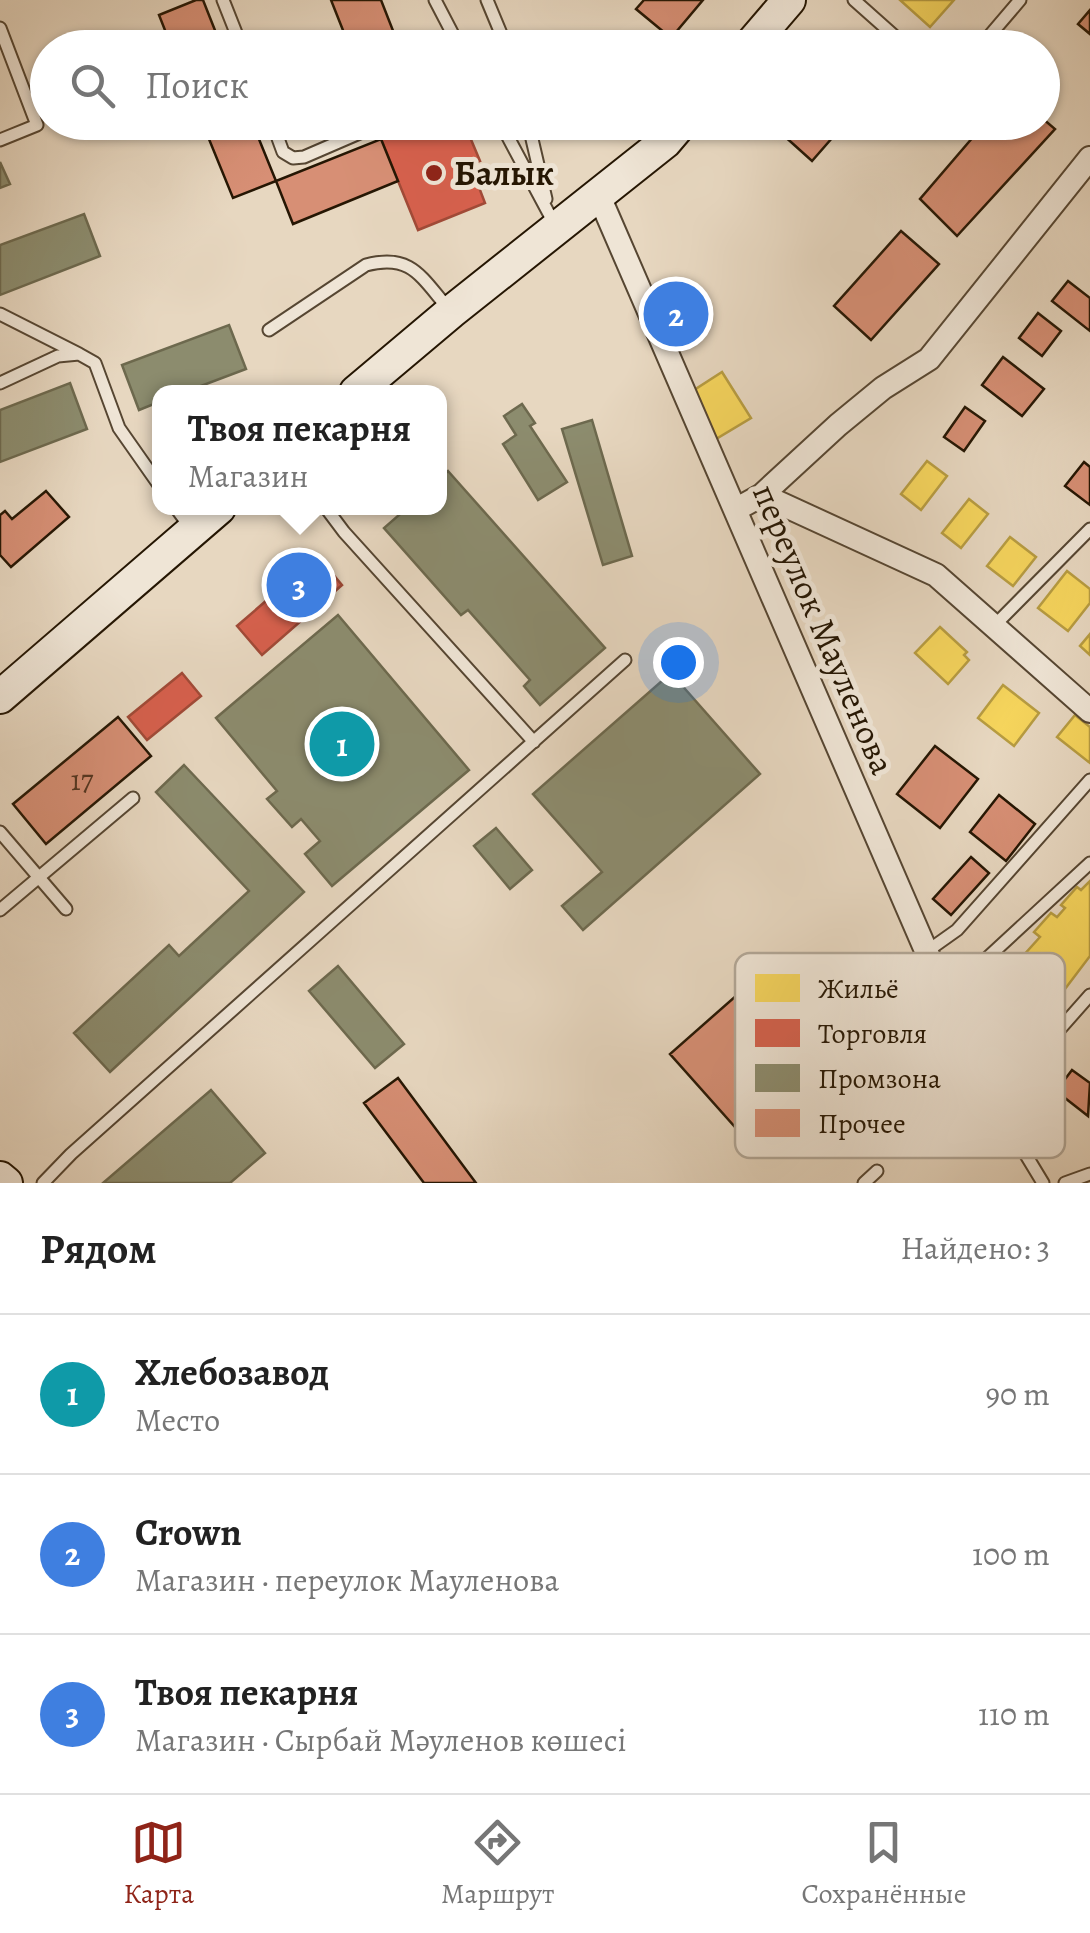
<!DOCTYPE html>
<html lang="ru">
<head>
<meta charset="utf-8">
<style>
	:root { --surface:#fff; --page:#f2f2f2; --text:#222; --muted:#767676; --line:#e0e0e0; --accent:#8f2418 }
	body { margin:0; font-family:Alegreya,serif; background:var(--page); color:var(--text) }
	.you { position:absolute; left:678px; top:662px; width:35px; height:35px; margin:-25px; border:8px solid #fff; border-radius:50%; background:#1a73e8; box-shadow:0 0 0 15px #1a73e833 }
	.badge { display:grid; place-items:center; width:65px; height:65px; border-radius:50%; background:var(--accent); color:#fff; font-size:32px; font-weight:700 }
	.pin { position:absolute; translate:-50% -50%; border:5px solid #fff; box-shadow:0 2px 10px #0006 }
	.popup { position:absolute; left:152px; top:385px; width:295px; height:130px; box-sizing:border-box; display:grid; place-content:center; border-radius:20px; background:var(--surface); filter:drop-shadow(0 2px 8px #0005); font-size:32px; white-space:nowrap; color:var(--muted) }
	.popup b { font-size:38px; color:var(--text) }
	.popup::after { content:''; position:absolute; left:50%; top:100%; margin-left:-20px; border:20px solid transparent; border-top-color:var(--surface) }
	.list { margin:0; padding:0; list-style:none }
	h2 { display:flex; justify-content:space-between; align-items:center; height:130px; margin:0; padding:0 40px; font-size:42px }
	h2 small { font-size:32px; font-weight:400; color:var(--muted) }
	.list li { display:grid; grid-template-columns:65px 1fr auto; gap:30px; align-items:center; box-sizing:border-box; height:160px; padding:0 40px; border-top:2px solid var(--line) }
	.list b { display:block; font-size:38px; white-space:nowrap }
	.list p { margin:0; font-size:32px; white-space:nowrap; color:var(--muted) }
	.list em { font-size:32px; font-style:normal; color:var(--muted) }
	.icon { flex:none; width:55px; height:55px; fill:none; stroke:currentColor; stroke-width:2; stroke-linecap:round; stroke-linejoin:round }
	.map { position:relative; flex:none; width:1090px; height:1183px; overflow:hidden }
	.search { position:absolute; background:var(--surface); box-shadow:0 2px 8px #0004; left:30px; right:30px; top:30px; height:110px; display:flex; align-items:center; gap:25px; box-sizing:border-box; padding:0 35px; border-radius:55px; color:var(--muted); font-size:38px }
	.sheet { height:610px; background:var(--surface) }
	nav { display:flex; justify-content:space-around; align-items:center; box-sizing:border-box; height:140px; border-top:2px solid var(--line); background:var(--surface); font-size:28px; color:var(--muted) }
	nav a { display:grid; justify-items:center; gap:5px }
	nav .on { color:var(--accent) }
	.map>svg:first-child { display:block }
</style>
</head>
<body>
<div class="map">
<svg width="1090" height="1183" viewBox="0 0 1090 1183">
	<rect width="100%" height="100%" fill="#e7d7c0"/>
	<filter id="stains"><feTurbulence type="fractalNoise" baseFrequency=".002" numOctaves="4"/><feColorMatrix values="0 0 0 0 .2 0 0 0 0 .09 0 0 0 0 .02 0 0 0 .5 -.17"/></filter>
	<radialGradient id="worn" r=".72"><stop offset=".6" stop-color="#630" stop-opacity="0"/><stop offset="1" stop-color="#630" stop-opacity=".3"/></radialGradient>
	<path fill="#f6d55c" stroke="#b79c41" stroke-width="2.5" d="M 900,0 L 954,0 L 930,27 Z
		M 722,372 L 751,418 L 716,439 L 688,394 Z
		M 927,461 L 947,476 L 921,510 L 901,494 Z
		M 969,499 L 988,514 L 961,548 L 942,533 Z
		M 1010,537 L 1036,557 L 1013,586 L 987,566 Z
		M 1067,571 L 1090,589 L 1090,603 L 1068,631 L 1038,608 Z
		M 940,627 L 967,652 L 964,655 L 969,660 L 948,684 L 915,653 Z
		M 1090,634 L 1090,655 L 1080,646 Z
		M 1003,685 L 1039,713 L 1014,746 L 978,718 Z
		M 1075,715 L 1090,727 L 1090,763 L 1057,737 Z
		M 1090,881 L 1090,956 L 1065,989 L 1061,984 L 1037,1010 L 1003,978 L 1040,937 L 1034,932 L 1051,913 L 1057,917 L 1065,908 L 1061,905 L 1077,887 L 1081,890 Z"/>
	<path fill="#d6604d" stroke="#a14a37" stroke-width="2.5" d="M 422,122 L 453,122 L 458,134 L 467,130 L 480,161 L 470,164 L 485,203 L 418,230 L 381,139 Z
		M 684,282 L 706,328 L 667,346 L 645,300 Z
		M 327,567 L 342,585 L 262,655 L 237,626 L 297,574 L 307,585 Z
		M 182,673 L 201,696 L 147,740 L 128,717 Z"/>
	<path fill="#8c8c6e" stroke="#6d694e" stroke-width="2.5" d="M 0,162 L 10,184 L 0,188 Z
		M 84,214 L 100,256 L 0,295 L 0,245 Z
		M 229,325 L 246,369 L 185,392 L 159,392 L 159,402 L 139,410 L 122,365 Z
		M 70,383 L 87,429 L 0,462 L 0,410 Z
		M 522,404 L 535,423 L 530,426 L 567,482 L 538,500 L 503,444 L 516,435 L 504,416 Z
		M 592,420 L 632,556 L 603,565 L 562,429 Z
		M 448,471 L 605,648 L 540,705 L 524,686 L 530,680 L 468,610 L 461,615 L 384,528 L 407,508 L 439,508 L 439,479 Z
		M 338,615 L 469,770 L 332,886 L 305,854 L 320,841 L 301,819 L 292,827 L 267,799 L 277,791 L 216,718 Z
		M 671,673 L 760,774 L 583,930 L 562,906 L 602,872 L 533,794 Z
		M 184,765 L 304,892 L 110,1072 L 74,1033 L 169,945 L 179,956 L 249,891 L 156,792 Z
		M 496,828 L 532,870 L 510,889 L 474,846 Z
		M 338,966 L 404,1044 L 375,1068 L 309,991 Z
		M 211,1090 L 265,1153 L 230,1183 L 103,1183 Z"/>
	<path fill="#d78f75" stroke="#251603" stroke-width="2.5" d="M 196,0 L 203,0 L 222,48 L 172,48 L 159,15 Z
		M 331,0 L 381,0 L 397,41 L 418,33 L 424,48 L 350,48 Z
		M 644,0 L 703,0 L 671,38 L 636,9 Z
		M 1090,10 L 1090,34 L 1078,24 Z
		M 1042,118 L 1055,129 L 957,236 L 920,199 L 986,122 L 1042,122 Z
		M 202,122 L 252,122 L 276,181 L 233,198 Z
		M 790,122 L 846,122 L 812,161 L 781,133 Z
		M 381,139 L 398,181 L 293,224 L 276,181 Z
		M 901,231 L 939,264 L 871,340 L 834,306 Z
		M 1068,281 L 1090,298 L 1090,331 L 1052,301 Z
		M 1038,313 L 1061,331 L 1042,356 L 1019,338 Z
		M 1003,357 L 1044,389 L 1022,416 L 982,385 Z
		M 965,407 L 985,421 L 964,451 L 944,437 Z
		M 1084,462 L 1090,467 L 1090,505 L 1065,486 Z
		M 46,491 L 69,517 L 11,567 L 0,555 L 0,515 L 5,511 L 12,519 Z
		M 118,717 L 151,756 L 46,844 L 13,804 Z
		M 935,746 L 978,779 L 940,828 L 897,794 Z
		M 999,795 L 1035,824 L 1006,861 L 970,832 Z
		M 971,857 L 989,873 L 951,915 L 933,899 Z
		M 737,995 L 826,1095 L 759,1154 L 670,1054 Z
		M 1072,1070 L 1090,1083 L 1088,1116 L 1056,1091 Z
		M 398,1078 L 476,1183 L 424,1183 L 364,1103 Z"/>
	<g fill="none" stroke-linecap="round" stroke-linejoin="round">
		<g stroke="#564632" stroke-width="15">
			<path id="lane" d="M 223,0 L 242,48
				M 435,0 L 460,48
				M 487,0 L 507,48
				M 854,0 L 908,48
				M 0,28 L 37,125 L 0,140
				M 979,48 L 1020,0
				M 272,122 L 283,152 L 293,158 L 304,157 L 385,122
				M 500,122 L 555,225
				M 528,122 L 546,199
				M 0,314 L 79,354
				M 269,330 L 366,265 C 411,253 421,277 448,308
				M 0,383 L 58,356 L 79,354 L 95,363 L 119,428 L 159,485
				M 176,508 L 190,527
				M 326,508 L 344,532 L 534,742
				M 994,626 L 1090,529
				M 0,832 L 66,909
				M 0,910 L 133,798
				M 926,952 L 957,930 L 1090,780
				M 762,981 L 887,1110 L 945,1119 L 1051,1039 L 1090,995
				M 946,996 L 1090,863
				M 986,1089 L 1043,1183
				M 43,1183 L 71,1154 L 625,660
				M 864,1183 L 877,1171
				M 1065,1183 L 1090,1174"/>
		</g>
		<g stroke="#564632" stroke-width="26">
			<path id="street" d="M 599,196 L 986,1089
				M 762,495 L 936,575 L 1090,711
				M 735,510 L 762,495 L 838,425 L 883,388 L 929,359 L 1090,158"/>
		</g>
		<g stroke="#251603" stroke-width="36">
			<path id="secondary" d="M 748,48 L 789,0
				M 356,392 L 451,312 L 665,142 L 682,122
				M 0,697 L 219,508
				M 0,1178 L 6,1183"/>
		</g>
		<use href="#lane" stroke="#efe5d6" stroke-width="11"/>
		<use href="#street" stroke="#efe5d6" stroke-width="22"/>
		<use href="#secondary" stroke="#efe5d6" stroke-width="32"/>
	</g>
	<circle fill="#8f2418" stroke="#efe5d6" stroke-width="4" cx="434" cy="173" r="10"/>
	<g text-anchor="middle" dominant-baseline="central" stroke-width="10" stroke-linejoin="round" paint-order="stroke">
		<g font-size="30" fill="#523420">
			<text x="82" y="780">17</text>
		</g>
		<g font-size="35" font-weight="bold" fill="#251603" stroke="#efe5d6" text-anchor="start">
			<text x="454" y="173">Балык</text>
		</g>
		<g font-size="35" fill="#251603" stroke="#efe5d6">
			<text transform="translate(824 629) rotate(67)">переулок Мауленова</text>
		</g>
	</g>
	<rect x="735" y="953" width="330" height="205" rx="15" fill="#efe5d6" stroke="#b2a797" stroke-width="2.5"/>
	<rect x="755" y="974" width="45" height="28" fill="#f6d55c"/>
	<rect x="755" y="1019" width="45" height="28" fill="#d6604d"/>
	<rect x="755" y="1064" width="45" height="28" fill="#8c8c6e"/>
	<rect x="755" y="1109" width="45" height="28" fill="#d78f75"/>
	<g font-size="28" fill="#251603">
		<text x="818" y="998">Жильё</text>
		<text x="818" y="1043">Торговля</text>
		<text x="818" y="1088">Промзона</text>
		<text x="818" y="1133">Прочее</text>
	</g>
	<rect width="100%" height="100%" filter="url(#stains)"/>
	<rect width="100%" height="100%" fill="url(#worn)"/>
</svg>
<div class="you"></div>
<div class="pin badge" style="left:342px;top:744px;background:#0f9aa8">1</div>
<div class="pin badge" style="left:676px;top:314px;background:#3f7fe0">2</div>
<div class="pin badge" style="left:299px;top:585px;background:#3f7fe0">3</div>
<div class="popup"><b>Твоя пекарня</b>Магазин</div>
<div class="search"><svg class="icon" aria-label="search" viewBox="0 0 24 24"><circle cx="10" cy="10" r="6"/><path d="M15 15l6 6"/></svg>Поиск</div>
</div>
<section class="sheet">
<h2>Рядом<small>Найдено: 3</small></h2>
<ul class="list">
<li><span class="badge" style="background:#0f9aa8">1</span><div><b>Хлебозавод</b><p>Место</p></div><em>90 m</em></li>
<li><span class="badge" style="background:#3f7fe0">2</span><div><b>Crown</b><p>Магазин · переулок Мауленова</p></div><em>100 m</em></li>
<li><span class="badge" style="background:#3f7fe0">3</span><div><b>Твоя пекарня</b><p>Магазин · Сырбай Мәуленов көшесі</p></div><em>110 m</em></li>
</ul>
</section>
<nav>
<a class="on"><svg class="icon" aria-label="map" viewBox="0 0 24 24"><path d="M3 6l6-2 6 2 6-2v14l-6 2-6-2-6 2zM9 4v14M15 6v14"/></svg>Карта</a>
<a><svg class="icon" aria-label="directions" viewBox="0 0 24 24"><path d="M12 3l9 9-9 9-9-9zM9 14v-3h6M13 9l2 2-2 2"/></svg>Маршрут</a>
<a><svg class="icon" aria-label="saved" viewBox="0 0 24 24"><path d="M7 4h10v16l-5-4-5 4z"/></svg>Сохранённые</a>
</nav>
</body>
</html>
